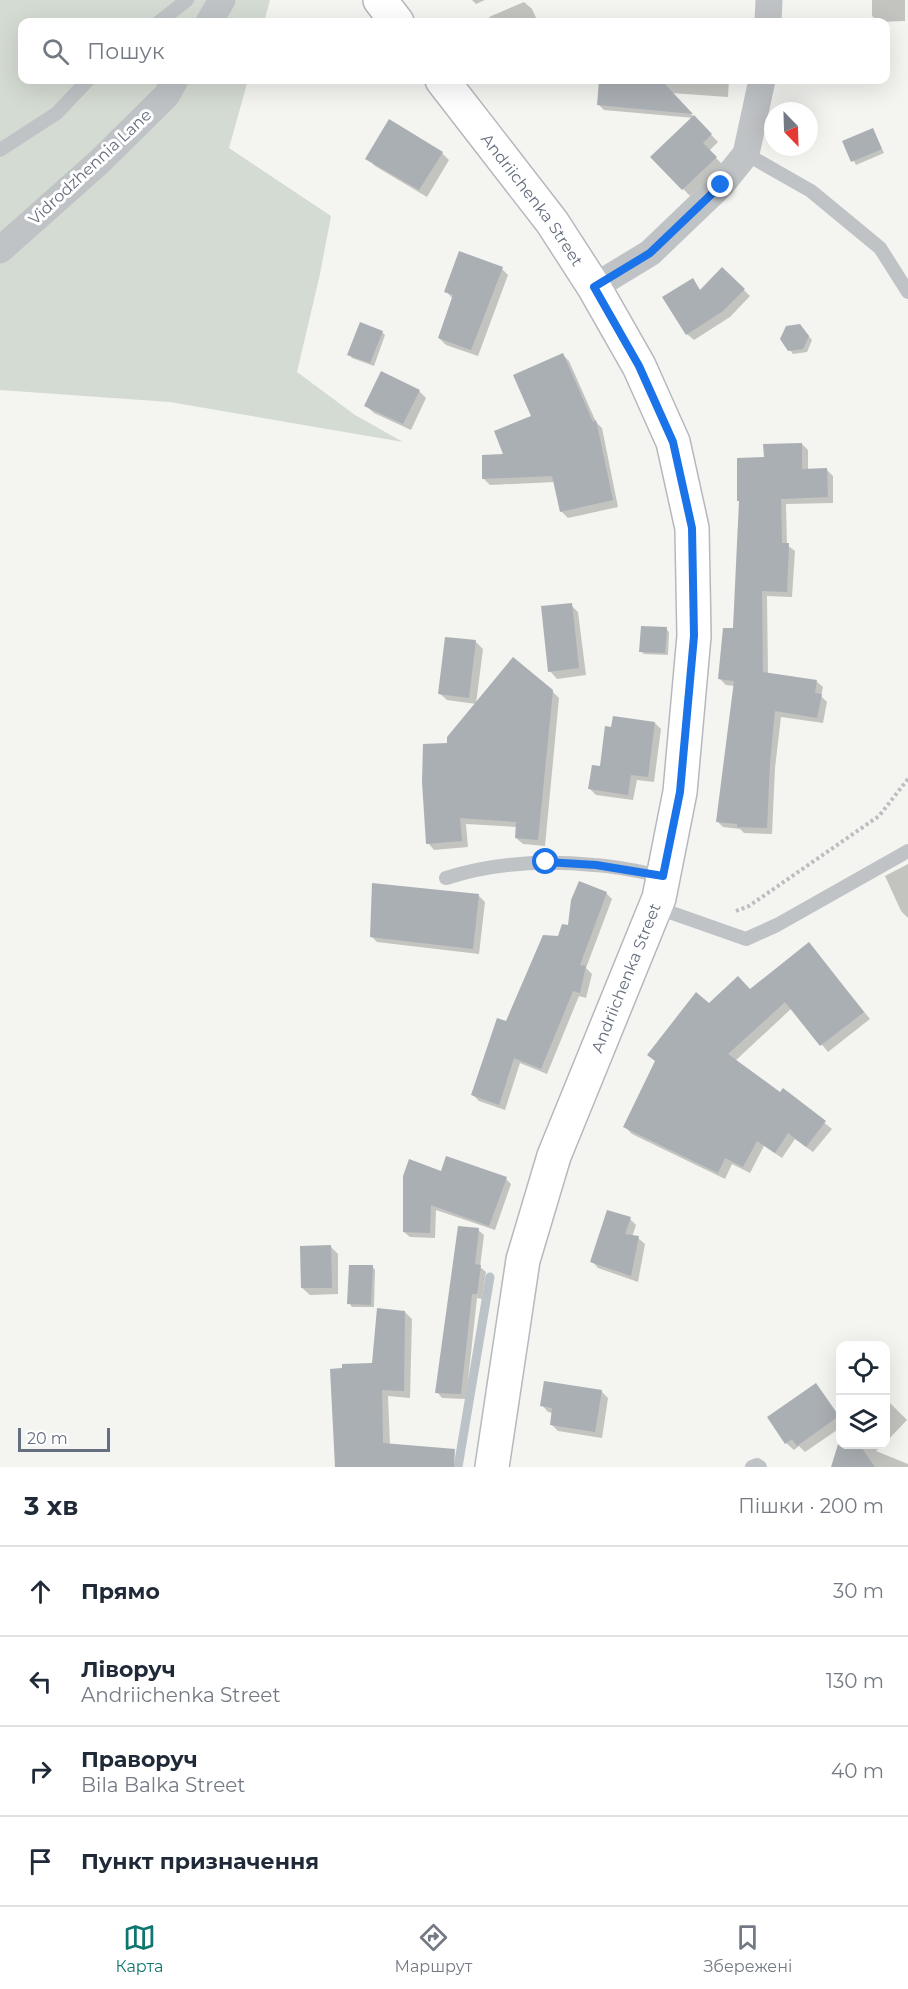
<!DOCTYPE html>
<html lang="uk">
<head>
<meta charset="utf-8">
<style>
	:root { --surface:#fff; --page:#f6f6f7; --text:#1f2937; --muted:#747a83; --line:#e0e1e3; --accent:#0f766e }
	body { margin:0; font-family:Montserrat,sans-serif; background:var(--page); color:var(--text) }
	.controls { position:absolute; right:18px; bottom:18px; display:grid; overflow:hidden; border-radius:12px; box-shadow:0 6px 24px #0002 }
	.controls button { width:54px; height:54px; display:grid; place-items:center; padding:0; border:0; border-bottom:2px solid var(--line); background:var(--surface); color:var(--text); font:30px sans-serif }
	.compass { position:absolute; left:764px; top:102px; width:54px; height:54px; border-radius:50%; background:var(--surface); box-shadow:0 6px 24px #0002; rotate:157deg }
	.scale { position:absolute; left:18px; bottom:15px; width:92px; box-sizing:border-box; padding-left:6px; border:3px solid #666f7f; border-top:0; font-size:16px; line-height:21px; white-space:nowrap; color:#666f7f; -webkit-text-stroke:4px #fff; paint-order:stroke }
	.stop { position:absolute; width:18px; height:18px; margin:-14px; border:4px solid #1a73e8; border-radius:50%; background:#fff }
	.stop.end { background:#1a73e8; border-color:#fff; box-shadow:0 2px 6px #0008 }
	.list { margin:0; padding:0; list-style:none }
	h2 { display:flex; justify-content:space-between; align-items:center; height:78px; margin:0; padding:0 24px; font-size:26px }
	h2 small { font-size:20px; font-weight:400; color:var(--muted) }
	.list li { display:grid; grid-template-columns:39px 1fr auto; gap:18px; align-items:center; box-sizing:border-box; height:90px; padding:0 24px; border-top:2px solid var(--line) }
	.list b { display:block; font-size:22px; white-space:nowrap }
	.list p { margin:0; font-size:20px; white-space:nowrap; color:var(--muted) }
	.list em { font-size:20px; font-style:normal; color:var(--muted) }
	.icon { flex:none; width:33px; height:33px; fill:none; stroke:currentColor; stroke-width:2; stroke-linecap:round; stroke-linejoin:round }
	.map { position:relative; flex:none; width:908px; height:1467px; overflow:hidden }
	.search { position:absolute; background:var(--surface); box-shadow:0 6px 24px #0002; left:18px; right:18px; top:18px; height:66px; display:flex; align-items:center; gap:15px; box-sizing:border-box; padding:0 21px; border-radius:12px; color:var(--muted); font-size:22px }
	.sheet { height:438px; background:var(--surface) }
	nav { display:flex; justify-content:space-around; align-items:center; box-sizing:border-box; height:84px; border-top:2px solid var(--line); background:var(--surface); font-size:16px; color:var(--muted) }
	nav a { display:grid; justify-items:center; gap:3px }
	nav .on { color:var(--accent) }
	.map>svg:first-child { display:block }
</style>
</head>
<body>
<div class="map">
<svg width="908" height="1467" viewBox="0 0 908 1467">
	<rect width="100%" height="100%" fill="#f4f4f1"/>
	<path fill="#d4dbd2" d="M 0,0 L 270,0 L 264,22 L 22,22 L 22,80 L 248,80 L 229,148 L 331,216 L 320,274 L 297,372 L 355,415 L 403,442 L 170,402 L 0,390 Z"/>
	<path fill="#0003" d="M 472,0 L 485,0 L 476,4 Z
		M 872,0 L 905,0 L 905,21 L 879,22 L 872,16 Z
		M 524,2 L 532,9 L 538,22 L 492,22 L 489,17 Z
		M 600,80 L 729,80 L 728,97 L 671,93 L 718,142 L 709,151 L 723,165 L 690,196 L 652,157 L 694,118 L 604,110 L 598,104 Z
		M 873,130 L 884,153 L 856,165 L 844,142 Z
		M 442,153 L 449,160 L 427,197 L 375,166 L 367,158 Z
		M 502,269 L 508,275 L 478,356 L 446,345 L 439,338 L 452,298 L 446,291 Z
		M 722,269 L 750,296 L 730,317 L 694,340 L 687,334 L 692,280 L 701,291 Z
		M 803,329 L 812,340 L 807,352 L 793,354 L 790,350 Z
		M 382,332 L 385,335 L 374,366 L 352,358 L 349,354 Z
		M 563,355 L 569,361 L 596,422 L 602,428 L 618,507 L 568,518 L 561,511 L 555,482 L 490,485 L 483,478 L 505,456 L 533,417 Z
		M 419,391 L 426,398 L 411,430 L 374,413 L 366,406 Z
		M 802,444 L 808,450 L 808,470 L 827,470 L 833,476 L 833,503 L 786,504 L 787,545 L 795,551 L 792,597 L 767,596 L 768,674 L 817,682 L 823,687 L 821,696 L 827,702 L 823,723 L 781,717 L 775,768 L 772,834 L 744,833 L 740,829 L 723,827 L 717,821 L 735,686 L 726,685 L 720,679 L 735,629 L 765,459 Z
		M 571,605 L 578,612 L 586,675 L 557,679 L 550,671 Z
		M 666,629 L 669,632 L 668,655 L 644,654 L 641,651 Z
		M 476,642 L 483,649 L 476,704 L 447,700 L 439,693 Z
		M 552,691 L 559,698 L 545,846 L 523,844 L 516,838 L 517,827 L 466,824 L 468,847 L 434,850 L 428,843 L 448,745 Z
		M 655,723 L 661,729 L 654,782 L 637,780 L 633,800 L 596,795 L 590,789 L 601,768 Z
		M 908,864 L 908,918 L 901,911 L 885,876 Z
		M 606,893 L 612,899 L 586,968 L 592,974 L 586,998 L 579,996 L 547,1074 L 520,1063 L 505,1110 L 479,1101 L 473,1095 L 506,1023 L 559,938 Z
		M 479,896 L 485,902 L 479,954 L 377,942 L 371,936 Z
		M 809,944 L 870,1019 L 828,1052 L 792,1008 L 735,1061 L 780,1094 L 783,1090 L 832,1129 L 813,1152 L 795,1139 L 782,1158 L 764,1146 L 750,1173 L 732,1164 L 725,1179 L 632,1134 L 625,1127 L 709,1005 L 750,991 Z
		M 442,1173 L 506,1179 L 511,1184 L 495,1230 L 436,1210 L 435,1238 L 410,1237 L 404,1232 Z
		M 630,1219 L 636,1225 L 632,1237 L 638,1238 L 645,1244 L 638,1282 L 598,1268 L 592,1261 Z
		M 478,1230 L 484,1235 L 480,1267 L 486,1272 L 482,1299 L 477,1298 L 466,1399 L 442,1398 L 437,1392 Z
		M 331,1247 L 338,1254 L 338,1294 L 310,1295 L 302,1288 Z
		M 372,1266 L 375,1270 L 374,1307 L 352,1307 L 349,1303 Z
		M 405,1312 L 412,1319 L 410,1398 L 388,1396 L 390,1445 L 435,1467 L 336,1467 L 374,1364 Z
		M 815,1385 L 840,1418 L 840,1428 L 805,1452 L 799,1446 L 794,1450 L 786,1443 Z
		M 601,1391 L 608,1398 L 602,1438 L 558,1431 L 551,1424 L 553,1413 L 548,1412 L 542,1405 Z
		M 886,1399 L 907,1420 L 886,1442 Z
		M 840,1442 L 840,1444 L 883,1444 L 876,1451 L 908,1464 L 908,1467 L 832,1467 Z"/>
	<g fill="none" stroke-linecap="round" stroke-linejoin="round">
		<path stroke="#bcc3c8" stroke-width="9" d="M 458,1467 L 490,1277"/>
	</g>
	<path fill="#aaafb4" d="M 599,80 L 661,80 L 693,114 L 597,105 Z
		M 694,115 L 712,134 L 703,143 L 717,157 L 682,190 L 650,157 Z
		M 389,119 L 443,152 L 419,190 L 365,159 Z
		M 873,128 L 882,149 L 851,162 L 842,141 Z
		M 459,251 L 503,267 L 471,350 L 438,338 L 453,295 L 444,292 Z
		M 722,267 L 745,289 L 723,311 L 686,335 L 662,297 L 693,278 L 700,290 Z
		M 360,322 L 383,331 L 370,363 L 347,355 Z
		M 800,324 L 809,336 L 803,349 L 788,351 L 780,339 L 786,326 Z
		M 563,353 L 593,422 L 596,420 L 613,500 L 560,512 L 552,476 L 482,479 L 482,455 L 503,454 L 494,431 L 531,416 L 513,375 Z
		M 381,371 L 420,390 L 403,424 L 364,406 Z
		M 802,443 L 802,469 L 827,468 L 828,497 L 781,499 L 782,543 L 789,543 L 787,592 L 762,591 L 763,672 L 817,680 L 815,693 L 822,694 L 817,718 L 775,711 L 770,762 L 767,828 L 737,827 L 737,824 L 716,822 L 734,681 L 718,679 L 723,628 L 733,628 L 739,501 L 737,501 L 737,458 L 764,457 L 763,444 Z
		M 572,603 L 579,668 L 548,672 L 541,606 Z
		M 641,626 L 667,627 L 665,653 L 639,652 Z
		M 445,637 L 476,640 L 469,698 L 438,694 Z
		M 513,657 L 553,690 L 538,840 L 515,838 L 516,822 L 460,818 L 462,841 L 426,844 L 422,782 L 423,744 L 447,743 L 447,737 Z
		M 613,716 L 655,722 L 648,777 L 631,775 L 628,795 L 588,789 L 592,765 L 600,766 L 605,726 L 611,727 Z
		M 579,881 L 607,892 L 580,965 L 586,966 L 580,993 L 573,991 L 541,1069 L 514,1058 L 499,1105 L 471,1095 L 497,1018 L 506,1021 L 543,935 L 558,936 L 562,924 L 568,925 L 571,900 Z
		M 372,883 L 479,894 L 473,949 L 370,937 Z
		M 809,942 L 864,1012 L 820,1046 L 785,1002 L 728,1054 L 780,1092 L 783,1088 L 826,1121 L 806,1147 L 788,1133 L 775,1153 L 757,1141 L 743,1167 L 725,1158 L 718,1173 L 623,1127 L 655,1061 L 647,1055 L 696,992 L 709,1003 L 738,976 L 750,989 Z
		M 446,1156 L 507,1177 L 489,1226 L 431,1205 L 430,1233 L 403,1232 L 403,1176 L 409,1159 L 441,1171 Z
		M 607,1210 L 631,1217 L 625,1234 L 639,1236 L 631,1276 L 590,1262 Z
		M 458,1226 L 479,1228 L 475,1264 L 481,1265 L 477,1294 L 472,1294 L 461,1394 L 435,1393 Z
		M 331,1245 L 332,1288 L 301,1288 L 300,1246 Z
		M 349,1265 L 373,1265 L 371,1305 L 347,1304 Z
		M 377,1308 L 405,1311 L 404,1391 L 382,1390 L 383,1443 L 455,1449 L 454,1467 L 335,1467 L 330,1369 L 342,1368 L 342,1364 L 372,1363 Z
		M 544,1381 L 602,1390 L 595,1432 L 550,1425 L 552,1408 L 540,1406 Z
		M 816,1383 L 839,1416 L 797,1446 L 792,1439 L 785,1444 L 767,1417 Z
		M 840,1438 L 840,1444 L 859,1444 L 875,1467 L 831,1467 Z"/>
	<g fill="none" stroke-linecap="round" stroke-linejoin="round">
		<g stroke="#b5b8bd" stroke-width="36">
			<g id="secondary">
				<path d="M 380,0 L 397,22"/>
				<path id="s1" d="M 442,80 L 552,222 L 594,287 L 639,366 L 673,442 L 692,528 L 694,636 L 680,792 L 659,898 L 554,1156 L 523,1260 L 492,1467"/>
			</g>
		</g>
		<path stroke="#bcbdc0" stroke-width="4" stroke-dasharray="3 3" stroke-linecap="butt" d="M 736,911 L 749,906 L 879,816 L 908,779"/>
		<path stroke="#c0c3c6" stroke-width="14" d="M 159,22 L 187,0
			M 0,150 L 57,113 L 88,80
			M 746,154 L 811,191 L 880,248 L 908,292
			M 446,878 C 493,863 544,860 594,865 C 617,866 640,872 663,876
			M 655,907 L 746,939 L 777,925 L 908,851
			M 752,1467 L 757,1465 L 760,1467"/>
		<path stroke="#c0c3c6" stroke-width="27" d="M 209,22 L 222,0
			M 768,22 L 769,0
			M 0,250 L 98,163 L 166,96 L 175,80
			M 594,287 L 650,253 L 721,185 L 746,154 L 762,80"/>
		<use href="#secondary" stroke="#fff" stroke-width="33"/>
	</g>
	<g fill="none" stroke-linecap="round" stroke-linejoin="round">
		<path stroke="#1a73e8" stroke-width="8" d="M 546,862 L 596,865 L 663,876 L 680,792 L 694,636 L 692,528 L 673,442 L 639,366 L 594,287 L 650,253 L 721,185"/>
	</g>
	<g text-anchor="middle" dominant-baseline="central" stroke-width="6" stroke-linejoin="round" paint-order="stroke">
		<g font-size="16" fill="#666f7f" stroke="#fff">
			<text transform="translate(90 167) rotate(-43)">Vidrodzhennia Lane</text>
			<text stroke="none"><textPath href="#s1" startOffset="150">Andriichenka Street</textPath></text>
			<text transform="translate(626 978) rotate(-68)">Andriichenka Street</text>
		</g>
	</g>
</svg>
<div class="controls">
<button><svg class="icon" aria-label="locate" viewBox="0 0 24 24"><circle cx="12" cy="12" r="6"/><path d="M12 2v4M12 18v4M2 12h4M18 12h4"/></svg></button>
<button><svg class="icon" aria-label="layers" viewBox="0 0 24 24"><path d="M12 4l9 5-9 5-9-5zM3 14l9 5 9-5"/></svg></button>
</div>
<svg class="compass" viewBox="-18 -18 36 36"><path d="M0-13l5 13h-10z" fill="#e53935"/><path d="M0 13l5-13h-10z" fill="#747a83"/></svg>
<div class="scale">20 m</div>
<div class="stop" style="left:546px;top:862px"></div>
<div class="stop end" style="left:721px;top:185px"></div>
<div class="search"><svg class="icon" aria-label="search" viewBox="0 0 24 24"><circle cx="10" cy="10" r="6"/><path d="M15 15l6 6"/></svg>Пошук</div>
</div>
<section class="sheet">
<h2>3 хв<small>Пішки · 200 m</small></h2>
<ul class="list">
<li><svg class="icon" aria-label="ahead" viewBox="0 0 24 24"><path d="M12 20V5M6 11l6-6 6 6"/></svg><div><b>Прямо</b></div><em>30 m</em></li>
<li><svg class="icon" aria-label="left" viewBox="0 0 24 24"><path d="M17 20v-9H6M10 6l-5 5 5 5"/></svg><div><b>Ліворуч</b><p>Andriichenka Street</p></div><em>130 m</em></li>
<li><svg class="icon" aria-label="right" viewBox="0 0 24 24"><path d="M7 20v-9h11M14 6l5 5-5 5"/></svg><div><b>Праворуч</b><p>Bila Balka Street</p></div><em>40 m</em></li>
<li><svg class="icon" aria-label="arrive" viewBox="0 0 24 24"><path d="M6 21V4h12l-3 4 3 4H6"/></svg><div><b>Пункт призначення</b></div></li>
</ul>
</section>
<nav>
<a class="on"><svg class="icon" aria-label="map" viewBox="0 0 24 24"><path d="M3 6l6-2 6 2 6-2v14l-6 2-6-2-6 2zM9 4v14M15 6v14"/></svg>Карта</a>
<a><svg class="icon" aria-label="directions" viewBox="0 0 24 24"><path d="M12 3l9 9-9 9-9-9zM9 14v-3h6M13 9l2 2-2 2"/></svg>Маршрут</a>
<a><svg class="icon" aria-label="saved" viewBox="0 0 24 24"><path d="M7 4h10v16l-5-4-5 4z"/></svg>Збережені</a>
</nav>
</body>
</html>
